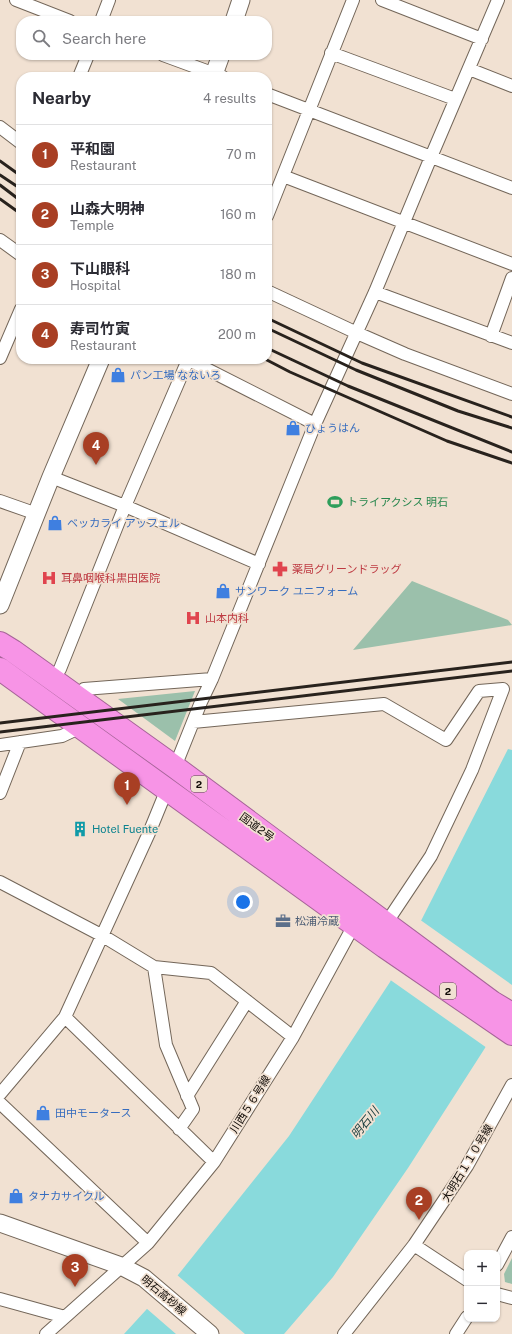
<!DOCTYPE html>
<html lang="en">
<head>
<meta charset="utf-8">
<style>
	:root { --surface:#fff; --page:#f2f2f3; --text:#2b2b33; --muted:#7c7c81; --line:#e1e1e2; --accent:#a83f24 }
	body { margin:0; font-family:"Public Sans","Noto Sans JP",sans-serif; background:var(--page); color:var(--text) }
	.controls { position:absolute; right:12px; bottom:12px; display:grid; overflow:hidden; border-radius:8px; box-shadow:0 1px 3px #0004 }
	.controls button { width:36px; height:36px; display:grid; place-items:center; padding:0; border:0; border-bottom:1px solid var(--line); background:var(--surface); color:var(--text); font:20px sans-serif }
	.you { position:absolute; left:243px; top:902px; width:14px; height:14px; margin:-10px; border:3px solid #fff; border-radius:50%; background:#1a73e8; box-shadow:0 0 0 6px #1a73e833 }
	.badge { display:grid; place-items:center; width:26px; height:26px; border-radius:50%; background:var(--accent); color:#fff; font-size:13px; font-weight:700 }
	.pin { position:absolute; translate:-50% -33px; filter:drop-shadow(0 1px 2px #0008) }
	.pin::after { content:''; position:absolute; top:21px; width:14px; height:12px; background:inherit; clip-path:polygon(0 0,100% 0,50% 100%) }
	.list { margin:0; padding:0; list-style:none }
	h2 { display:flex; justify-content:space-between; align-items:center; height:52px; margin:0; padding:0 16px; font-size:17px }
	h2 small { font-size:13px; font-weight:400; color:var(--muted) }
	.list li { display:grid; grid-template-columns:26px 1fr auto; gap:12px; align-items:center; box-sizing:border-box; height:60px; padding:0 16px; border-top:1px solid var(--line) }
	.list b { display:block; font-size:15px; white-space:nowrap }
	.list p { margin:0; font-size:13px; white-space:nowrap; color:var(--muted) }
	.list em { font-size:13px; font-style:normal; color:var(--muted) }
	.icon { flex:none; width:22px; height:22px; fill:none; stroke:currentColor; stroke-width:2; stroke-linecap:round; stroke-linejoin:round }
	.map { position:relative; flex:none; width:512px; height:1334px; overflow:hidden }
	.search { position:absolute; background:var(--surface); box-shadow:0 1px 3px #0004; left:16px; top:16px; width:256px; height:44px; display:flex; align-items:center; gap:10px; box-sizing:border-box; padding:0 14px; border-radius:16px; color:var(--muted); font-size:15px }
	.panel { position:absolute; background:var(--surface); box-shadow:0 1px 3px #0004; left:16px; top:72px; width:256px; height:292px; border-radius:16px }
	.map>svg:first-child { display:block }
</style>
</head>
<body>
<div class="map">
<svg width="512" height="1334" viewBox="0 0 512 1334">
	<rect width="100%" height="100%" fill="#f1e1d2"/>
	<path fill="#9bc0ab" d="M 412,581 L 508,620 L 512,625 L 353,650 Z
		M 195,691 L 175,741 L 118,699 Z
		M 512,1258 L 512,1284 L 505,1282 L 504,1274 Z"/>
	<path fill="#89dadc" d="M 508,749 L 512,750 L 512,996 L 485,1048 L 408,1168 L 333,1277 L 284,1334 L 124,1334 L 178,1275 L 289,1136 L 390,982 Z"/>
	<path fill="#f1e1d2" d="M 419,919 L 512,985 L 512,1001 L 487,1048 L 389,979 Z
		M 176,1274 L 245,1334 L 176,1334 L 146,1308 Z"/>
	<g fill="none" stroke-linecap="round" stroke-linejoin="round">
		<g stroke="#736659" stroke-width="14">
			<path id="street" d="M 16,0 L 70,21
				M 382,0 L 482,39
				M 101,21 L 109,0
				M 331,53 L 455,99
				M 163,55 L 223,77
				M 469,69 L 512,86
				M 79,77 L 88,55
				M 267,94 L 512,188
				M 0,127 L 21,143
				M 283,176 L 512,264
				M 267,216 L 353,0
				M 0,240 L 21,255
				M 267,291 L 357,333 L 405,354 L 512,394
				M 375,292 L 512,343
				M 491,336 L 512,278
				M 0,358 L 21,309
				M 187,359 L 315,424
				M 51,477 L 125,506 L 259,564
				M 0,501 L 37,514
				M 53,679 L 60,669 L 125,506 L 188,360
				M 77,696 L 84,689 L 212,679
				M 193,722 L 384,704 L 446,740 L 479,691 L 503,689 L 472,770 L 431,856 L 387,922
				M 0,745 L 62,736 L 81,727
				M 175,767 L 201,702 L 212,679 L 315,424 L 375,292 L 431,157 L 498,0
				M 0,793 L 20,742
				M 0,882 L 103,936 L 154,967 L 211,973 L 293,1037
				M 154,967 L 166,1045 L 193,1109 L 179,1129
				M 65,1017 L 214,1162
				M 0,1094 L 65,1017 L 149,833 L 167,789
				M 187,1096 L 247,1001
				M 0,1103 L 148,1243
				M 414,1245 L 467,1280
				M 497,1265 L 512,1237
				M 497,1294 L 512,1298
				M 0,1299 L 65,1317
				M 46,1334 L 148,1243 L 214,1162 L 293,1037 L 354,925
				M 344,1334 L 414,1245 L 467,1166 L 512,1085
				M 456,1334 L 467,1317"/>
		</g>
		<g stroke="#736659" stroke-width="19">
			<path id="secondary" d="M 234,21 L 241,0
				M 213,77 L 221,55
				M 0,605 L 51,477 L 101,359
				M 0,1223 L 121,1266 L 144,1278 L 210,1334"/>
		</g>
		<g stroke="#a66498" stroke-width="24">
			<path id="highway" d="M 0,643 L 13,651 L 175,767 L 492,1002 L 512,1014
				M 0,669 L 385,947 L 512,1034"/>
		</g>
		<use href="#street" stroke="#fff" stroke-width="12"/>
		<use href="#secondary" stroke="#fff" stroke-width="17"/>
		<use href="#highway" stroke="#f794e6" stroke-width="22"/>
		<path stroke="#28221d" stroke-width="3" d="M 0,161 L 21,176
			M 0,175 L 21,189
			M 0,185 L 21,201
			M 0,199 L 21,214
			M 267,318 L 362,363 L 512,417
			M 267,328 L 356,370 L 458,411 L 512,428
			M 267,348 L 348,386 L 512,452
			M 265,359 L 290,372 L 447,441 L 512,463
			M 0,723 L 512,662
			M 0,732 L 512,671"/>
	</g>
	<defs>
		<g id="shop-bare" transform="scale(1.2)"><path d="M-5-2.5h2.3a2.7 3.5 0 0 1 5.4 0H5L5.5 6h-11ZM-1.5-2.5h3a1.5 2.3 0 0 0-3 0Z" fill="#3f7fe0" stroke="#f1e1d2" stroke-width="2.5" paint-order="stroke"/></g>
		<g id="stadium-bare" transform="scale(1.2)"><path d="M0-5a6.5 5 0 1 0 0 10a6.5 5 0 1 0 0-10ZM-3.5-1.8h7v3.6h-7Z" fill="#2e9e5b" stroke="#f1e1d2" stroke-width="2.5" paint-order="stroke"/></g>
		<g id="pharmacy-bare" transform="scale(1.2)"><path d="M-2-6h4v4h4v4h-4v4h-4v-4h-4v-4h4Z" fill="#e0444e" stroke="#f1e1d2" stroke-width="2.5" paint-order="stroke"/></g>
		<g id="hospital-bare" transform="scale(1.2)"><path d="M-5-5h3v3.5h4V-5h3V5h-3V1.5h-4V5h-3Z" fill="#e0444e" stroke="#f1e1d2" stroke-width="2.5" paint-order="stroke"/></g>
		<g id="building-bare" transform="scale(1.2)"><path d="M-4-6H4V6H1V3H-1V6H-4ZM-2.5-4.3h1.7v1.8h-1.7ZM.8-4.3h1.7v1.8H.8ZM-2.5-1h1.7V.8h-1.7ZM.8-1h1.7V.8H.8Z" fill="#0f9aa8" stroke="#f1e1d2" stroke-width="2.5" paint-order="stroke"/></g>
		<g id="office-bare" transform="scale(1.2)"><path d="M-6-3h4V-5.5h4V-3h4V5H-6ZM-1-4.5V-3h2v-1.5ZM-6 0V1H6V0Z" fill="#5c6f8a" stroke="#f1e1d2" stroke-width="2.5" paint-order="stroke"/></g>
	</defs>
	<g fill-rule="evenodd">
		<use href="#shop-bare" x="118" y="375"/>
		<use href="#shop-bare" x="293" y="428"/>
		<use href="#stadium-bare" x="335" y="502"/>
		<use href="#shop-bare" x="55" y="523"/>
		<use href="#pharmacy-bare" x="280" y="569"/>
		<use href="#hospital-bare" x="49" y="578"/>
		<use href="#shop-bare" x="223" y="591"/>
		<use href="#hospital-bare" x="193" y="618"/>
		<use href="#building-bare" x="80" y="829"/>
		<use href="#office-bare" x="283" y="921"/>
		<use href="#shop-bare" x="43" y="1113"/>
		<use href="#shop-bare" x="16" y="1196"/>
	</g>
	<g text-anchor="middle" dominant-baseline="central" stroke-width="3.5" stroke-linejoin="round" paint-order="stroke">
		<g fill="#f1e1d2" stroke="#534a43" stroke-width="1">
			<rect x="191" y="776" width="16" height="16" rx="3"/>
			<rect x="440" y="983" width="16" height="16" rx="3"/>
		</g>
		<g font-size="10" font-weight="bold" fill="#0f0a06">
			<text x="199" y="784">2</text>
			<text x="448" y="991">2</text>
		</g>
		<g font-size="11" fill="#366cbe" stroke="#f1e1d2" text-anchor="start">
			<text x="130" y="375">パン工場 なないろ</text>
			<text x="305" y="428">ひょうはん</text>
			<text x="67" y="523">ベッカライ アッフェル</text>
			<text x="235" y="591">サンワーク ユニフォーム</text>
			<text x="55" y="1113">田中モータース</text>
			<text x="28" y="1196">タナカサイクル</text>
		</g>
		<g font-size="11" fill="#27864d" stroke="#f1e1d2" text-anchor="start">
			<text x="347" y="502">トライアクシス 明石</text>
		</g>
		<g font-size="11" fill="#be3a42" stroke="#f1e1d2" text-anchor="start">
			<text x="292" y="569">薬局グリーンドラッグ</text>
			<text x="61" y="578">耳鼻咽喉科黒田医院</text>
			<text x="205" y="618">山本内科</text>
		</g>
		<g font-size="11" fill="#0f0a06" stroke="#f1e1d2">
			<text transform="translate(257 827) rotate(36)">国道2号</text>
			<text transform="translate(250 1104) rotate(-58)">川西５６号線</text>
			<text transform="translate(467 1163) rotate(-59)">大明石１１０号線</text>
			<text transform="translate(164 1295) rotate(40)">明石高砂線</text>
		</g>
		<g font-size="11" fill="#0d838f" stroke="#f1e1d2" text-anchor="start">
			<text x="92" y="829">Hotel Fuente</text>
		</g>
		<g font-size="11" fill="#4e5e75" stroke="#f1e1d2" text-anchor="start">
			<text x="295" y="921">松浦冷蔵</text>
		</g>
		<g font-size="12" font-style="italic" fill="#173e3f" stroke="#f1e1d2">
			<text transform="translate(365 1123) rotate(-51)">明石川</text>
		</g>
	</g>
</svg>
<div class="controls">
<button>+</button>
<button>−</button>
</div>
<div class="you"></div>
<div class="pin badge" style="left:127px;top:805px">1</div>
<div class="pin badge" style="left:419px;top:1220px">2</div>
<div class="pin badge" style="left:75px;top:1287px">3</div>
<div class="pin badge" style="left:96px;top:465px">4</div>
<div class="search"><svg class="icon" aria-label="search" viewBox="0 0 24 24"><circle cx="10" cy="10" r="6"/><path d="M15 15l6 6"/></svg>Search here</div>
<section class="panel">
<h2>Nearby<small>4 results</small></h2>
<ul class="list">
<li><span class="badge">1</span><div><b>平和園</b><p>Restaurant</p></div><em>70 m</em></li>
<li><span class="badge">2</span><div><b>山森大明神</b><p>Temple</p></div><em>160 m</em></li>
<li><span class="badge">3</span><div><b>下山眼科</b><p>Hospital</p></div><em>180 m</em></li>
<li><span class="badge">4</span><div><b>寿司竹寅</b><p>Restaurant</p></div><em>200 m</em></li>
</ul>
</section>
</div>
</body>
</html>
